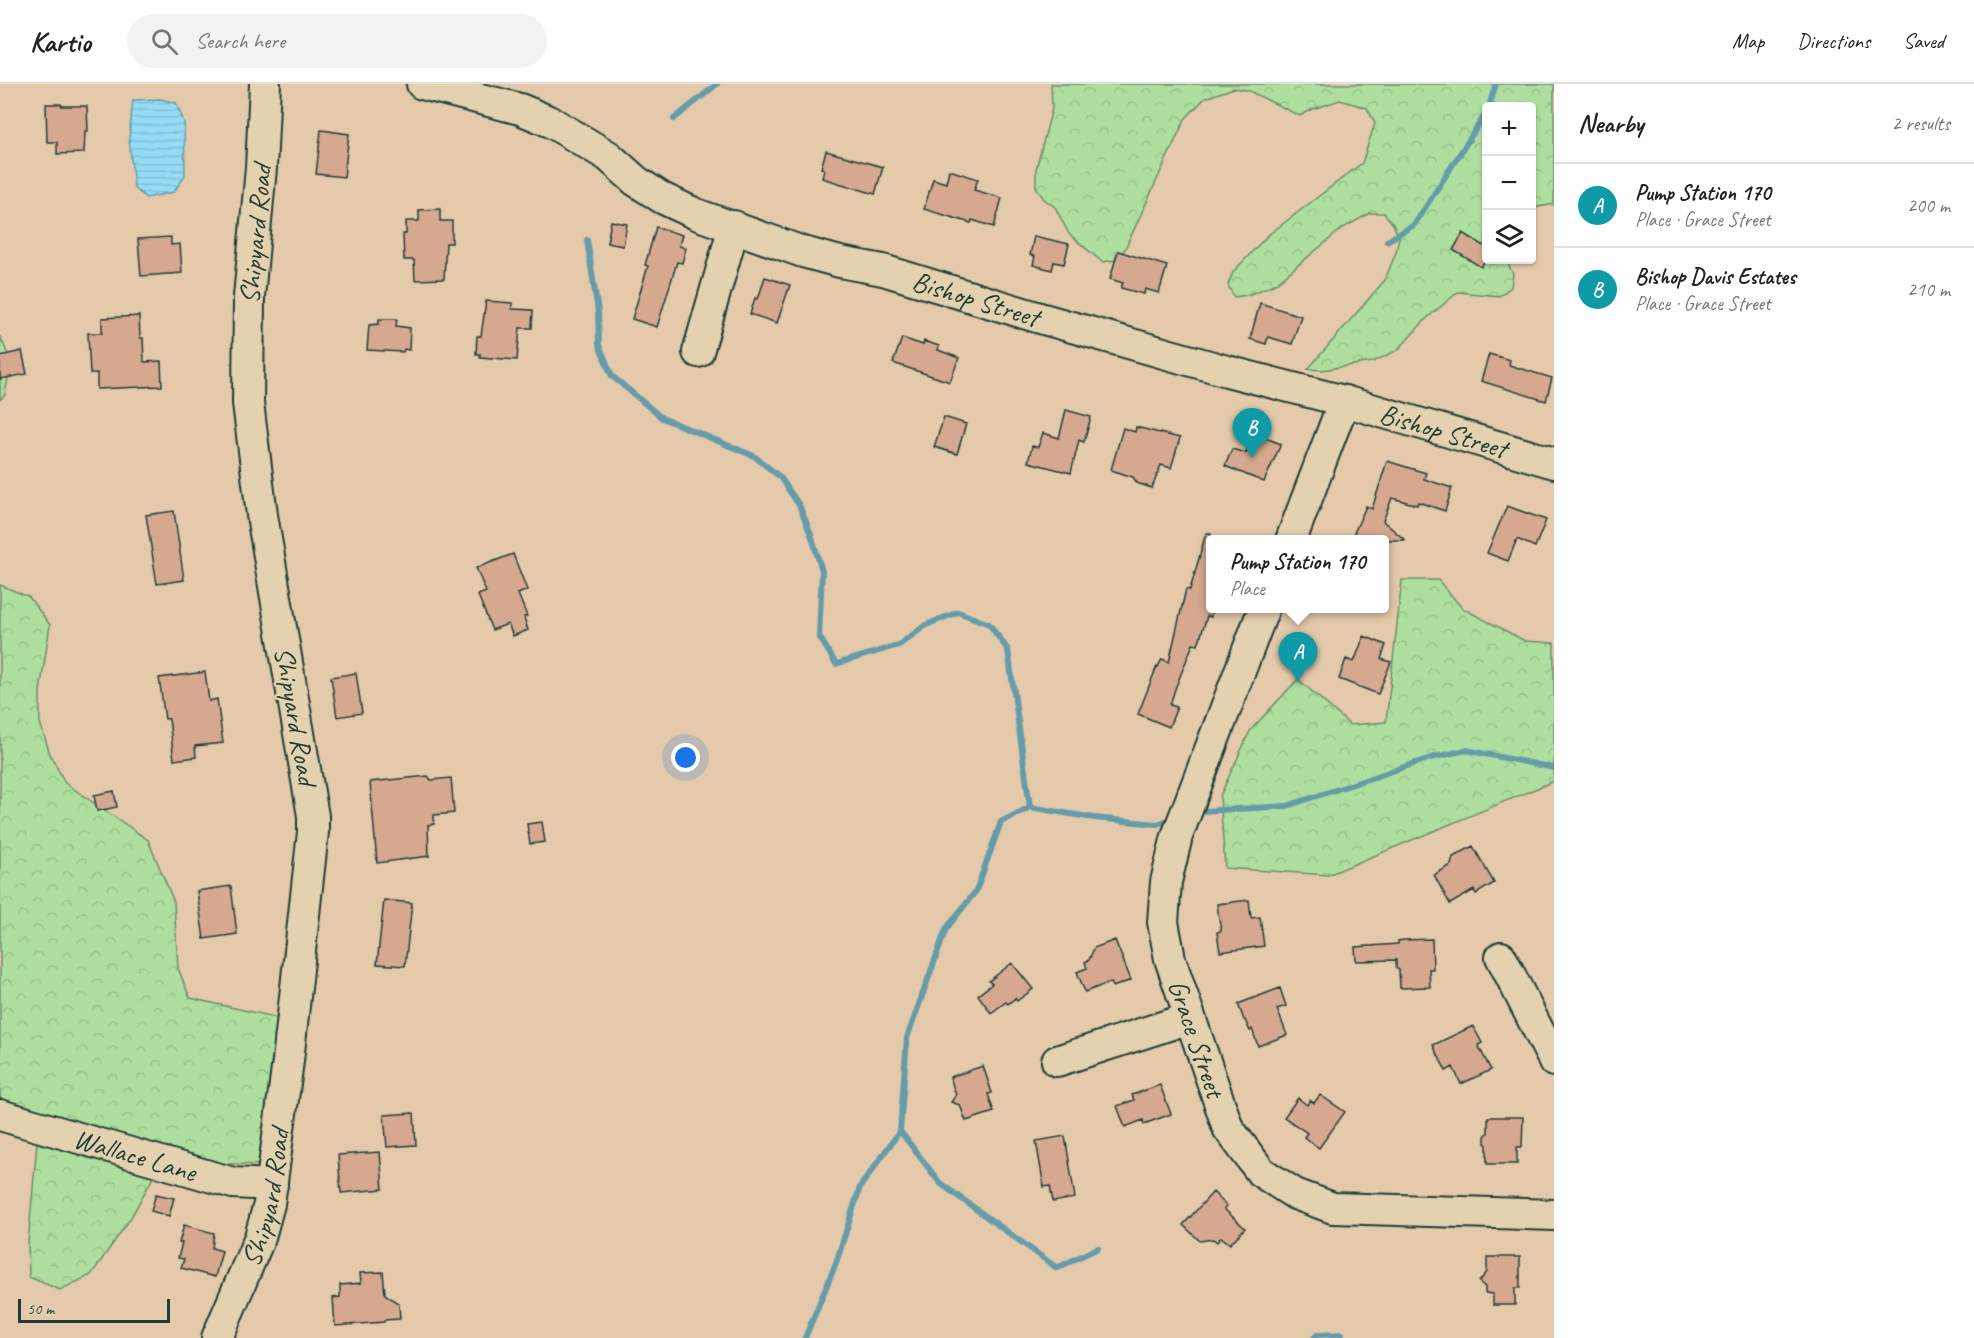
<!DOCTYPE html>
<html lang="en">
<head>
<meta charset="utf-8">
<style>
	:root { --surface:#fff; --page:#f2f2f2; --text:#222; --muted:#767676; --line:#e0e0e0; --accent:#1f6fb2 }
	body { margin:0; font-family:Caveat,sans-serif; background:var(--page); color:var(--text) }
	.controls { position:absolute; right:18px; top:18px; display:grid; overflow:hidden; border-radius:6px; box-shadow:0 2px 4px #0004 }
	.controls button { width:54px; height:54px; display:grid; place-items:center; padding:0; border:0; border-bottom:2px solid var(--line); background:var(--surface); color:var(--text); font:30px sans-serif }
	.scale { position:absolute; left:18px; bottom:15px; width:152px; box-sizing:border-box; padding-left:6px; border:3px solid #1f3d34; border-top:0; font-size:16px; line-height:21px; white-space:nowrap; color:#1f3d34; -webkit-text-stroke:4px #e4d1af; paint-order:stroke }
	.you { position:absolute; left:686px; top:674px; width:21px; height:21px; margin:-15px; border:4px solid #fff; border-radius:50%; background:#1a73e8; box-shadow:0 0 0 9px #1a73e833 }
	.badge { display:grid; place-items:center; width:39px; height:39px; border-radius:50%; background:var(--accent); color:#fff; font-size:20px; font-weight:700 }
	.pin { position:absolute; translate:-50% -50px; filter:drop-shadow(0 2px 3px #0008) }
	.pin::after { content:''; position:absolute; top:32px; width:21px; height:18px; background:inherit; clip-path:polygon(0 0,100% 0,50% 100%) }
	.popup { position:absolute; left:1206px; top:451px; width:183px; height:78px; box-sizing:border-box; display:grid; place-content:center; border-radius:6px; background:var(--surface); filter:drop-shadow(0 2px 4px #0005); font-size:20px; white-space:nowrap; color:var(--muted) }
	.popup b { font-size:22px; color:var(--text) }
	.popup::after { content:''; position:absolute; left:50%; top:100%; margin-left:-12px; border:12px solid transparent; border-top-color:var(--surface) }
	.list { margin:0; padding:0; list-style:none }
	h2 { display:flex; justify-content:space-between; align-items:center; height:78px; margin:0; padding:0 24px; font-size:26px }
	h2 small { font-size:20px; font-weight:400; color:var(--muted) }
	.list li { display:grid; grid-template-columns:39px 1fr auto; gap:18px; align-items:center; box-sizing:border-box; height:84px; padding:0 24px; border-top:2px solid var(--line) }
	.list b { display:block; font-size:22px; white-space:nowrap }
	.list p { margin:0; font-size:20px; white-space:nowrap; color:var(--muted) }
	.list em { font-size:20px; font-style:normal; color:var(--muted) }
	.icon { flex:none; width:33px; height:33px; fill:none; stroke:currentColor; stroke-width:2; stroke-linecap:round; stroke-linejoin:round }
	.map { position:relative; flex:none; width:1554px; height:1254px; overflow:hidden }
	header { display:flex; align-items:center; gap:36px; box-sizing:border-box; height:84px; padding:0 30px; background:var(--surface); border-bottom:2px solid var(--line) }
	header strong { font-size:28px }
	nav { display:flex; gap:33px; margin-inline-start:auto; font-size:21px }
	.search { width:420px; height:54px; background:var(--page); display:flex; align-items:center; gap:15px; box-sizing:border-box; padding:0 21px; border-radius:33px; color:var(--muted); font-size:22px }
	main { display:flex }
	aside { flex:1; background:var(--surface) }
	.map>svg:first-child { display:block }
</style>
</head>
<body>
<header>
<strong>Kartio</strong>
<div class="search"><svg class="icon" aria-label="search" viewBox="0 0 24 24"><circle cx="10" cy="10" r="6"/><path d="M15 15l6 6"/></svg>Search here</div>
<nav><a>Map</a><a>Directions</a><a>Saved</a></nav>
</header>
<main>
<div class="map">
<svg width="1554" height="1254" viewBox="0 0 1554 1254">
	<defs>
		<pattern id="forest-crowns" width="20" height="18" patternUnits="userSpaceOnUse" patternTransform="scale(1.5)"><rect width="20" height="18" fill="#afdf9f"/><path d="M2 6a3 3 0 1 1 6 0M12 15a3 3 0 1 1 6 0" fill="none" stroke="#96c08a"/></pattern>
		<pattern id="water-rules" width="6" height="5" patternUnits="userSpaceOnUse" patternTransform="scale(1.5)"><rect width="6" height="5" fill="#95dcf7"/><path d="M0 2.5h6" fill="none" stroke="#80bed4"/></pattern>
	</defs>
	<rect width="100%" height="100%" fill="#e4caaa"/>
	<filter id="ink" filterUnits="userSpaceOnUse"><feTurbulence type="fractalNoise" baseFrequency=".0167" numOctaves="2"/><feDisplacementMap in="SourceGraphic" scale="12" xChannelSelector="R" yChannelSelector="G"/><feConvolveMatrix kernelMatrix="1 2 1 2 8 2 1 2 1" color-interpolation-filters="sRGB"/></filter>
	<g filter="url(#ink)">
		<path fill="url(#forest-crowns)" stroke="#678e6a" stroke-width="1.5" d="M 1051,0 L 1554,0 L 1554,120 L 1532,124 L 1532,22 L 1486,22 L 1486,176 L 1506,176 L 1513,190 L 1511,203 L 1499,212 L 1458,208 L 1426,235 L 1398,266 L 1373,278 L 1322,286 L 1308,285 L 1385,196 L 1396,168 L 1399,153 L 1393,140 L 1384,129 L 1370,129 L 1343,144 L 1275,200 L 1248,211 L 1234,213 L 1228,201 L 1233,188 L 1267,152 L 1362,79 L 1375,39 L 1367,24 L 1340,16 L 1313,25 L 1300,32 L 1247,6 L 1234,4 L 1205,14 L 1185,35 L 1125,165 L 1116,176 L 1102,178 L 1069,150 L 1055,123 L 1044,115 L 1036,103 L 1036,85 L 1052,25 Z
			M 0,252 L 11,278 L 5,311 L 0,316 Z
			M 1402,496 L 1438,496 L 1462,524 L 1525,557 L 1554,559 L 1554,697 L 1328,791 L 1225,784 L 1220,712 L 1250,647 L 1298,595 L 1350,641 L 1386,638 Z
			M 0,501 L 29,513 L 50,541 L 40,607 L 40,639 L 50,670 L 65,699 L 148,756 L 174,818 L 178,884 L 190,914 L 279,934 L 261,1081 L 162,1077 L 130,1135 L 91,1191 L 60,1206 L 29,1193 L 28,1159 L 38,1048 L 0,1040 Z"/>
		<path fill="url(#water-rules)" stroke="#669ca9" stroke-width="1.5" d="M 160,15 L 176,19 L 184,38 L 185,91 L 174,108 L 146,114 L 134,104 L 129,54 L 133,16 Z"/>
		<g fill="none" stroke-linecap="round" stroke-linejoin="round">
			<path stroke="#669ca9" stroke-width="6" d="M 1489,22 L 1496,0
				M 674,35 L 717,0
				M 587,156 L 598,228 L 599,261 L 612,292 L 662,334 L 754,372 L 780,393 L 799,421 L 812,453 L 822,487 L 819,552 L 836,580 L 899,561 L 926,541 L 958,528 L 989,540 L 1008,566 L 1030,723
				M 1387,157 L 1414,141 L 1486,29
				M 1203,727 L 1287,722 L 1431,674 L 1466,666 L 1554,684
				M 900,1047 L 940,1099 L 1057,1184 L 1098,1164
				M 805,1254 L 836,1179 L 860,1103 L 900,1047 L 907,954 L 946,845 L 976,807 L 1001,738 L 1030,723 L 1094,734 L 1157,740 L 1166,737
				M 1314,1254 L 1317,1251 L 1342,1250"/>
		</g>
		<path fill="#d7a890" stroke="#1f3d34" stroke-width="1.5" d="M 46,20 L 61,20 L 62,22 L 87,22 L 88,47 L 85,47 L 84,69 L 57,70 L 57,58 L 47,58 Z
			M 321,46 L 349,50 L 344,93 L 316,90 Z
			M 826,67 L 883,83 L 875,110 L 822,94 L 824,85 L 821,84 Z
			M 949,86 L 978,95 L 974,106 L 1002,114 L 994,143 L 972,136 L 971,139 L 924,125 L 933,95 L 946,99 Z
			M 440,125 L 440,137 L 452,137 L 452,159 L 446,159 L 444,195 L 415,196 L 414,176 L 404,176 L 403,150 L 406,150 L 406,137 L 419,137 L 419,126 Z
			M 611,137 L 627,140 L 623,162 L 607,159 Z
			M 656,143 L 682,151 L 679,162 L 686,164 L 682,179 L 677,178 L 657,243 L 632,235 L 648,182 L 645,181 Z
			M 1463,149 L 1486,163 L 1486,175 L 1481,183 L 1453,166 Z
			M 1034,152 L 1069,160 L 1064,180 L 1054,178 L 1052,186 L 1033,181 L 1035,172 L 1030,171 Z
			M 171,153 L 171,161 L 180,160 L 182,189 L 141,192 L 138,155 Z
			M 1118,167 L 1167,182 L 1159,209 L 1145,205 L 1144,210 L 1121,204 L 1123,199 L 1110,195 Z
			M 765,193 L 790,201 L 777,239 L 750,230 L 755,214 L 758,215 Z
			M 486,217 L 512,219 L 512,225 L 533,226 L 532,244 L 520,244 L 517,276 L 480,273 L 480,270 L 476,270 L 477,252 L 481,252 Z
			M 1260,219 L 1301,232 L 1292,260 L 1268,253 L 1266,260 L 1250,255 Z
			M 139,232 L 140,254 L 143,254 L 144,278 L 161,277 L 162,302 L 97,305 L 97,289 L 90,290 L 88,249 L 102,249 L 102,234 Z
			M 379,235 L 397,235 L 396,242 L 410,244 L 409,266 L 404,265 L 403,268 L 367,266 L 369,241 L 379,240 Z
			M 902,254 L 923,261 L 924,257 L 939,262 L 938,266 L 959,274 L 950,298 L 893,279 Z
			M 22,267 L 27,290 L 0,295 L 0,272 Z
			M 1489,270 L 1510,276 L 1509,281 L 1552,294 L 1546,317 L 1481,297 Z
			M 1066,326 L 1091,333 L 1084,358 L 1079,356 L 1071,389 L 1028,378 L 1032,362 L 1038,363 L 1043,349 L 1059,354 Z
			M 944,333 L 966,340 L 957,370 L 934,363 Z
			M 1136,343 L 1180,354 L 1171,384 L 1161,381 L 1152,404 L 1137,399 L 1133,393 L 1111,386 L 1123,344 L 1135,348 Z
			M 1253,349 L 1281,360 L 1264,398 L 1225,382 L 1232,365 L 1246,369 Z
			M 1387,377 L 1426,389 L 1424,395 L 1452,404 L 1445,427 L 1418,418 L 1417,421 L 1392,414 L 1383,437 L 1405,456 L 1351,456 L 1366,422 L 1372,425 Z
			M 1507,422 L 1546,436 L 1535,463 L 1517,455 L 1508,477 L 1487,469 Z
			M 174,427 L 184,496 L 157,500 L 146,431 Z
			M 1206,449 L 1211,449 L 1211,533 L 1207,532 L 1198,561 L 1193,560 L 1175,605 L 1170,621 L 1177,623 L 1169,643 L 1138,630 L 1157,582 L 1158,583 L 1162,575 L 1169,578 L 1186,505 L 1190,506 Z
			M 513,470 L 527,506 L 518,510 L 527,532 L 524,533 L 528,546 L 513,552 L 508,540 L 492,546 L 478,511 L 486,508 L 476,484 Z
			M 1364,552 L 1386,561 L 1381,575 L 1391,578 L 1378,610 L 1339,595 L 1346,575 L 1354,578 Z
			M 205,588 L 209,617 L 217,615 L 223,659 L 195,662 L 196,673 L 174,676 L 169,635 L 165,635 L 159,594 Z
			M 356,589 L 362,629 L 337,633 L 331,593 Z
			M 428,692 L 431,696 L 451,694 L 454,729 L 434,731 L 434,740 L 428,741 L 429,772 L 377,779 L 370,698 Z
			M 114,707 L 117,723 L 97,727 L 94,711 Z
			M 542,738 L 545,758 L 530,760 L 527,740 Z
			M 1473,762 L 1494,799 L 1476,810 L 1474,806 L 1450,820 L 1434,791 L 1451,781 L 1453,773 Z
			M 231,802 L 237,850 L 204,855 L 197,807 Z
			M 384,816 L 412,819 L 405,882 L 377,880 Z
			M 1249,816 L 1251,834 L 1260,833 L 1264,862 L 1220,868 L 1217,848 L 1221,847 L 1217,820 Z
			M 1432,855 L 1433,885 L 1429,885 L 1430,903 L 1400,904 L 1399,886 L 1396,884 L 1396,876 L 1356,877 L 1355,863 L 1398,860 L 1398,857 L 1404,856 Z
			M 1115,856 L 1131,896 L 1113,903 L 1111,898 L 1085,908 L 1077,888 L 1087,884 L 1085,878 L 1089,876 L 1094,864 Z
			M 1012,879 L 1033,905 L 1017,917 L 1015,914 L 1008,920 L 1006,918 L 991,929 L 978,911 L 992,900 L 989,897 Z
			M 1280,904 L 1286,922 L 1277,925 L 1287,951 L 1258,962 L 1252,945 L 1250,947 L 1245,936 L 1244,936 L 1238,920 Z
			M 1473,942 L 1482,959 L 1478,961 L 1491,986 L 1461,1000 L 1453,983 L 1446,987 L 1433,961 Z
			M 983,982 L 992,1009 L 988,1010 L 994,1028 L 966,1037 L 960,1021 L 951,1018 L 956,1011 L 950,993 Z
			M 1160,1001 L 1171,1030 L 1144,1040 L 1143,1036 L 1125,1043 L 1117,1022 L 1134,1016 L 1132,1011 Z
			M 1320,1011 L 1345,1028 L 1319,1064 L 1304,1053 L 1307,1049 L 1284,1033 L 1298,1014 L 1307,1021 L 1310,1016 L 1314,1019 Z
			M 414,1029 L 416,1061 L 387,1063 L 384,1031 Z
			M 1488,1033 L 1523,1033 L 1522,1063 L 1517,1063 L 1517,1080 L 1487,1080 L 1487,1061 L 1485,1059 L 1485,1052 L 1488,1049 Z
			M 1065,1052 L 1075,1114 L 1053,1118 L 1050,1102 L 1044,1103 L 1036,1057 Z
			M 380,1068 L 383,1105 L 341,1109 L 338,1071 Z
			M 1213,1108 L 1227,1122 L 1224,1125 L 1245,1144 L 1230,1160 L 1221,1153 L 1217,1158 L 1213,1155 L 1200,1157 L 1183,1141 Z
			M 156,1110 L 174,1114 L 169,1132 L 151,1127 Z
			M 184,1141 L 214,1149 L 212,1164 L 222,1167 L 215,1193 L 181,1184 L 184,1175 L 178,1174 L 182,1159 L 179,1159 Z
			M 1487,1173 L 1520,1173 L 1520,1204 L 1515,1204 L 1515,1221 L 1493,1221 L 1493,1210 L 1485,1209 L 1485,1203 L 1479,1198 L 1487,1188 Z
			M 383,1188 L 385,1210 L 399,1220 L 400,1235 L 384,1236 L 384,1238 L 335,1242 L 333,1214 L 340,1213 L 340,1201 L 361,1199 L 360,1189 Z"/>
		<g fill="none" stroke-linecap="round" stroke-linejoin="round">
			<g stroke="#1f3d34" stroke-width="34">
				<g id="minor">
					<path id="s1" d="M 422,0 L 520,25 L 551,38 L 608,72 L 636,97 L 662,114 L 696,130 L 803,168 L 840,178 L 883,186 L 1040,234 L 1227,287 L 1344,317 L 1554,379"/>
					<path d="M 698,268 L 734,142"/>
					<path d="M 1291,456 L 1344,317"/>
					<path id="s2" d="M 1264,524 L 1177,752 L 1166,798 L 1163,838 L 1170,875 L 1228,1044 L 1261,1088 L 1295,1110 L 1333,1124 L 1554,1131"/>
					<path d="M 1501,873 L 1554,977"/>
					<path d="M 1057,977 L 1190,934"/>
					<path id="s3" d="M 0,1031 L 233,1099 L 272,1101"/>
					<path id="s4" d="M 217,1254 L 260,1153 L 269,1120 L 288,977 L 313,748 L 313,732 L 262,431 L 248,319 L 249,213 L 261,84 L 265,0"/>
				</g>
			</g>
			<use href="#minor" stroke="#e4d1af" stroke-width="30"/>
		</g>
	</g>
	<g text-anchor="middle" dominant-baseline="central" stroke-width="4.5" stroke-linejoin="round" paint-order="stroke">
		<g font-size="28" fill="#1f3d34" stroke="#e4d1af">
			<text stroke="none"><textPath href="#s4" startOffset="1122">Shipyard Road</textPath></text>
			<text stroke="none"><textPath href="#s1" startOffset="600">Bishop Street</textPath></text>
			<text stroke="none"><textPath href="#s1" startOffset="1086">Bishop Street</textPath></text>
			<text transform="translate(296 632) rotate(80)">Shipyard Road</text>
			<text stroke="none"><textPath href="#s2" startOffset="453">Grace Street</textPath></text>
			<text stroke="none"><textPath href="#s3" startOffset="141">Wallace Lane</textPath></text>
			<text stroke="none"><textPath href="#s4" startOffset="150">Shipyard Road</textPath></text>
		</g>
	</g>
</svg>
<div class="controls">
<button>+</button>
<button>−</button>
<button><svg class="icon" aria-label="layers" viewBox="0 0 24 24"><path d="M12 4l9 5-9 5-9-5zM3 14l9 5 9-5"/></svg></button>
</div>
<div class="scale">50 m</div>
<div class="you"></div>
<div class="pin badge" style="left:1298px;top:598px;background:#0f9aa8">A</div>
<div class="popup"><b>Pump Station 170</b>Place</div>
<div class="pin badge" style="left:1252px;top:374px;background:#0f9aa8">B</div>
</div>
<aside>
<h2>Nearby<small>2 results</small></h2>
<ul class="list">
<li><span class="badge" style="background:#0f9aa8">A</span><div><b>Pump Station 170</b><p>Place · Grace Street</p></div><em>200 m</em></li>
<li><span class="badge" style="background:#0f9aa8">B</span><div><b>Bishop Davis Estates</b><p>Place · Grace Street</p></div><em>210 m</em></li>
</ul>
</aside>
</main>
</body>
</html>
